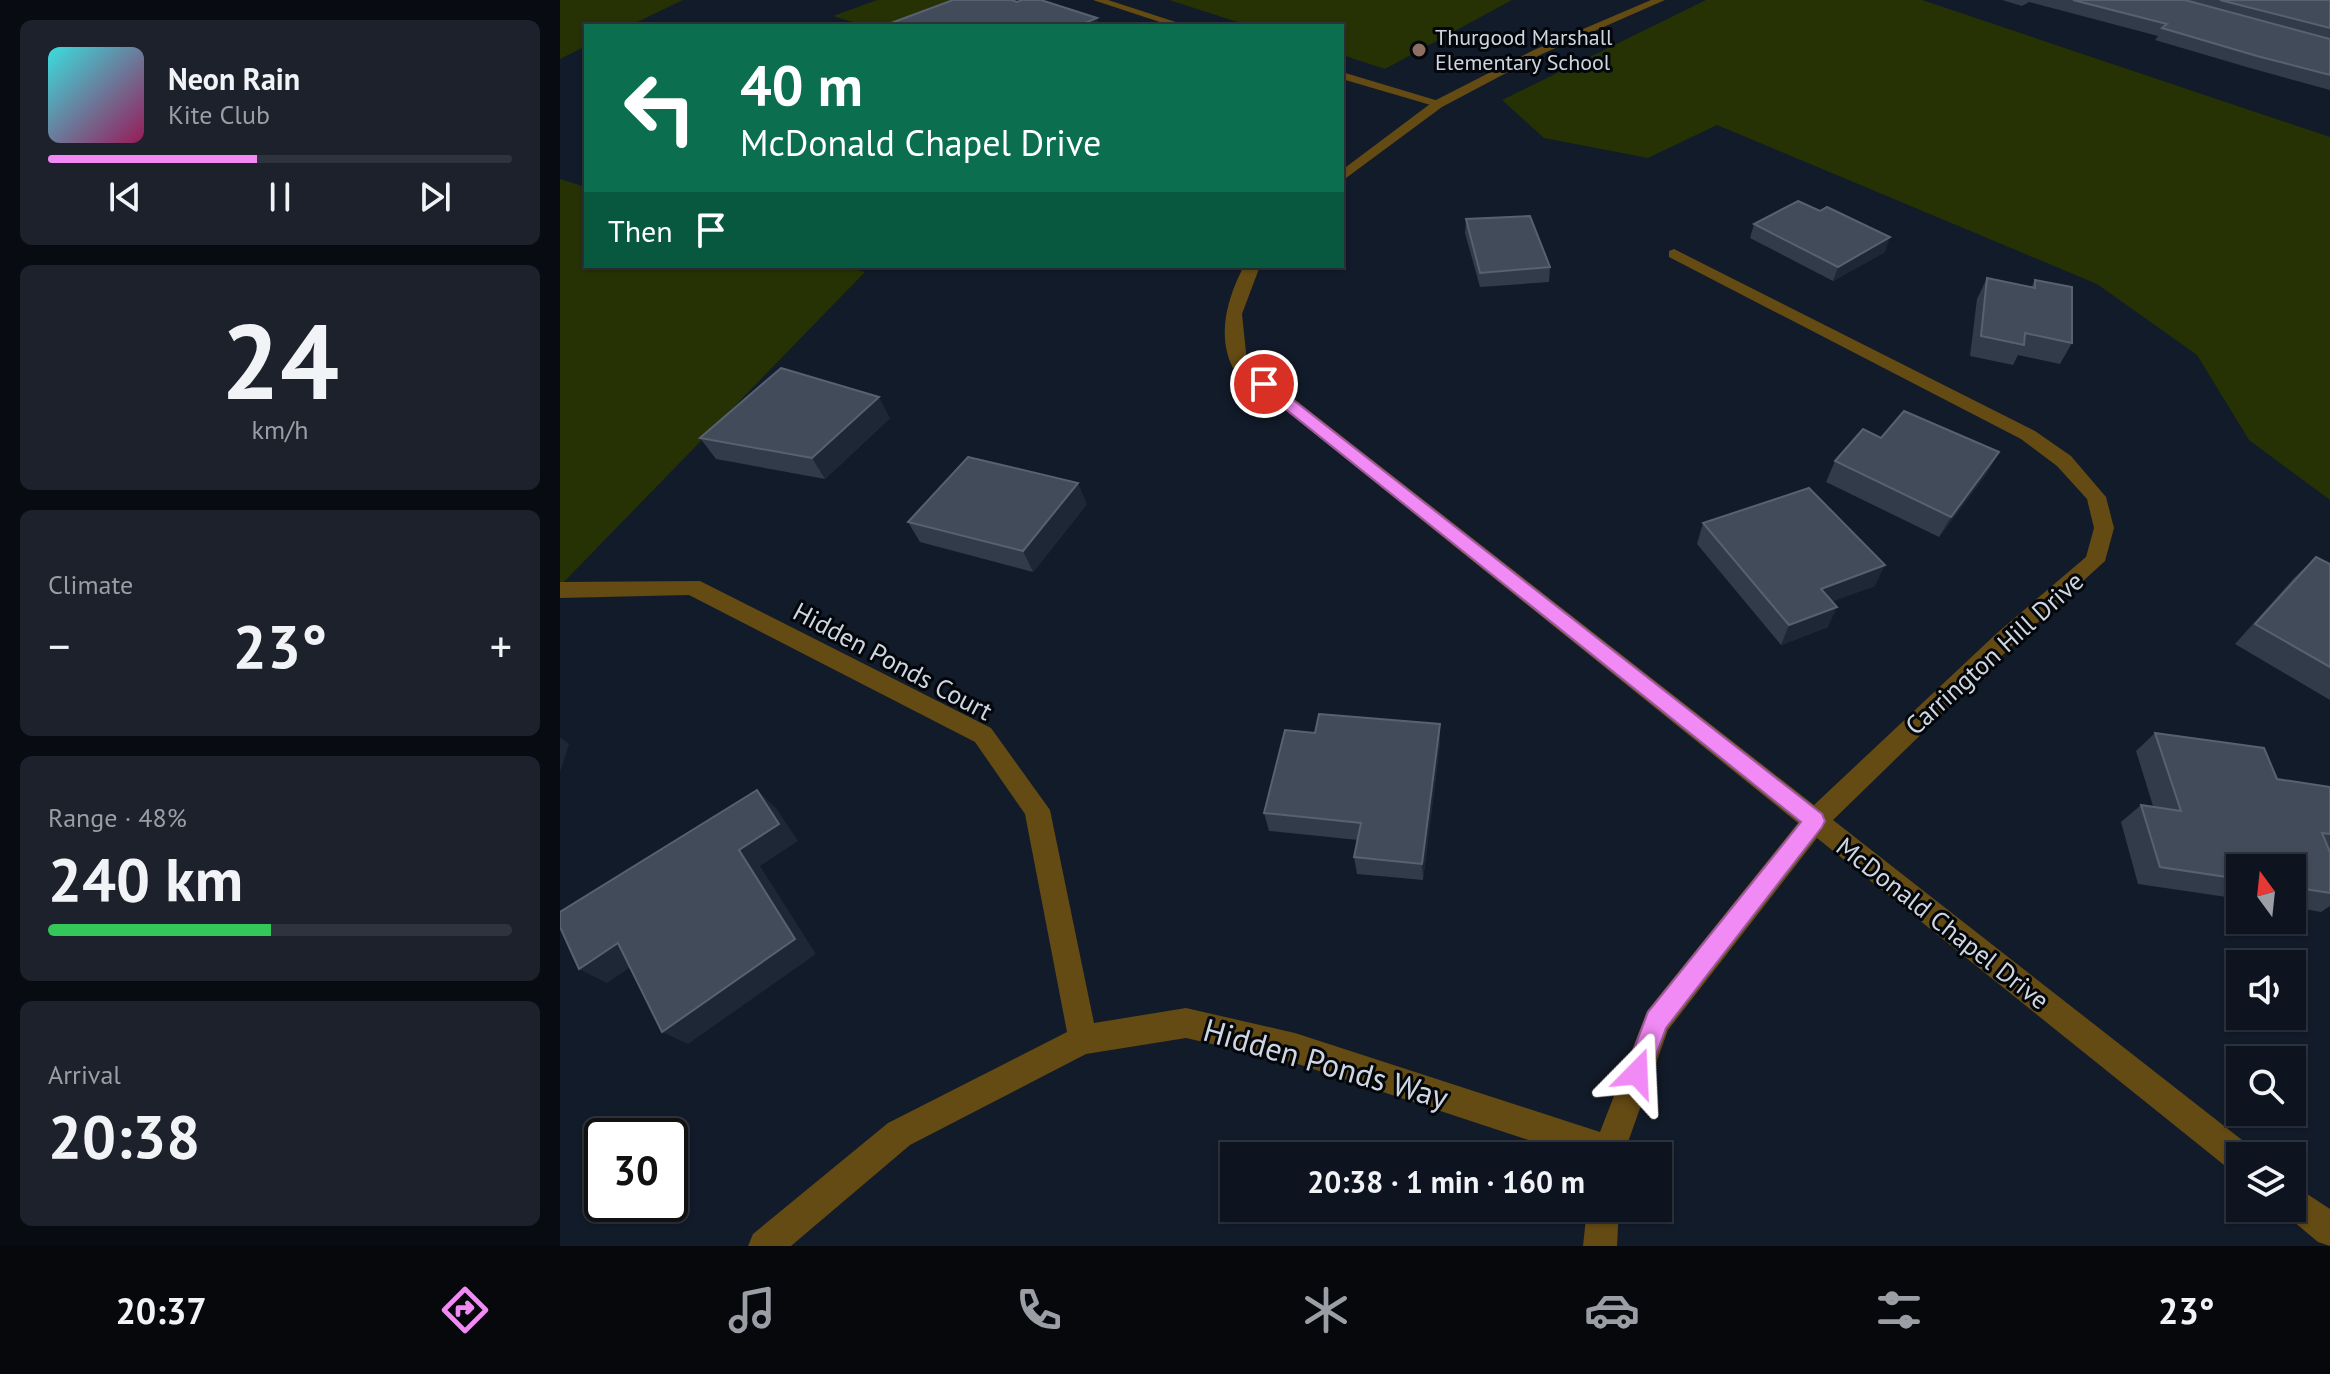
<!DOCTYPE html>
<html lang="en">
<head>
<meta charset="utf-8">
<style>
	body { margin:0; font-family:"PT Sans",sans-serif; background:#1c212c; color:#f1f3f6; height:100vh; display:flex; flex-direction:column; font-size:30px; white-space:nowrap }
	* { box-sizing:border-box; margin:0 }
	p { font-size:26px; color:#9b9ea4 }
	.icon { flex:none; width:44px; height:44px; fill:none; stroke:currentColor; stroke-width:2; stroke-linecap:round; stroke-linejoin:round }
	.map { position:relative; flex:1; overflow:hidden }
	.details { display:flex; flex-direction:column; gap:20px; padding:20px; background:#080b11; width:560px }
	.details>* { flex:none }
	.banner { position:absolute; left:24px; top:24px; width:760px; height:244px; border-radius:0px; box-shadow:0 2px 6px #0004,0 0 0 2px #2e333d; background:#0b6e4f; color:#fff; overflow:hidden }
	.needle { width:52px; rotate:345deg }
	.controls { position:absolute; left:1666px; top:854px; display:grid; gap:16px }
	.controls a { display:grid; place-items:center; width:80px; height:80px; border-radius:0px; background:#0e141f; box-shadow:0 2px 6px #0004,0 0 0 2px #2e333d; font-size:40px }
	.speed { position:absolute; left:24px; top:1118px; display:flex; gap:16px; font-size:40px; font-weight:700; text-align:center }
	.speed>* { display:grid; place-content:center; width:104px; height:104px; border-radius:50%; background:#0e141f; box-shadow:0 2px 6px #0004,0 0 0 2px #2e333d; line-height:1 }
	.speed .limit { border:4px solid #111; border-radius:12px; background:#fff; color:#111 }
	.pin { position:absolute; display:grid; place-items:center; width:68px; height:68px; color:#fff; margin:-34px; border:4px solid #fff; border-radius:50%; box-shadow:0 2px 8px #0007 }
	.me { position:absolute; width:88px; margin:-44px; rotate:21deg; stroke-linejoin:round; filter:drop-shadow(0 0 6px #0008) }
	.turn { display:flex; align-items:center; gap:28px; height:168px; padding:0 24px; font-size:36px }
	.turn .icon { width:104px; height:104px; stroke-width:2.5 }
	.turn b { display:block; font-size:56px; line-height:68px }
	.then { display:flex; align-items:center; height:76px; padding:0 24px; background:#0003; gap:16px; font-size:30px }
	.big { font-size:60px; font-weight:700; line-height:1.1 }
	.details .tile { flex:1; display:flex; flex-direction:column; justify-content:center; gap:12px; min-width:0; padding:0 28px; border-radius:12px; background:#1c212c }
	.details .dial { align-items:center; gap:0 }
	.dial b { font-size:104px; line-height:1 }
	.song { display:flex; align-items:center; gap:24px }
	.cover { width:96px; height:96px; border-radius:12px; background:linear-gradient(135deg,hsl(180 70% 55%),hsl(330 70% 35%)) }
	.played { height:8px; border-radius:4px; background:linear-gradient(90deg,#f18af4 45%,#2e333d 45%) }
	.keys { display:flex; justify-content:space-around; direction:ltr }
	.heat { display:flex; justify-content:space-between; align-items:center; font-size:44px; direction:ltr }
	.charge { height:12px; border-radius:6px; background:linear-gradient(90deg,#34c759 48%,#2e333d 0) }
	.trip { position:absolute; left:660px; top:1142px; width:452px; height:80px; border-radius:0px; background:#0e141f; box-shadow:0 2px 6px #0004,0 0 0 2px #2e333d; font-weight:700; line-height:80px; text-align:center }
	.dock { display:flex; height:128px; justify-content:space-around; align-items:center; background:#06080c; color:#9b9ea4 }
	.dock .icon { width:56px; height:56px }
	.dock .active { color:#f18af4 }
	.dock b { font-size:36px; color:#f1f3f6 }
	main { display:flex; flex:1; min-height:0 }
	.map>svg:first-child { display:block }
	.green { fill:#263104 }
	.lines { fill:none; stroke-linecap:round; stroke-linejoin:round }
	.service { fill:#644a13; fill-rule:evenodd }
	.minor { fill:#644a13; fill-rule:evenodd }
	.wall { fill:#313b4a }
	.shaded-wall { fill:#1d2736 }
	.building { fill:#424b5a; stroke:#58616f; stroke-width:2 }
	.route { fill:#f18af4; stroke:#9d5a9f; stroke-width:2 }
	.education-dot { fill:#8d6e63; stroke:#03060b; stroke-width:3 }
	.labels { text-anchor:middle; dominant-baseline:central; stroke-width:6; stroke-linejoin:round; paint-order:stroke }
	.far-poi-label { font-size:22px; fill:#cfd6e0; stroke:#03060b; text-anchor:start }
	.street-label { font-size:26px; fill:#cfd6e0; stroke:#03060b }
	.near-street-label { font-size:32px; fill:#cfd6e0; stroke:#03060b }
</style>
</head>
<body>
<main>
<section class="details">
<div class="tile">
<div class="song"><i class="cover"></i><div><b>Neon Rain</b><p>Kite Club</p></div></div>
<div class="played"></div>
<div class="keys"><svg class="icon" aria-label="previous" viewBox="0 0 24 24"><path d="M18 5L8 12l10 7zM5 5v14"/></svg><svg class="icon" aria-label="pause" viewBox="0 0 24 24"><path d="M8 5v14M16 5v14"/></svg><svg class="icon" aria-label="next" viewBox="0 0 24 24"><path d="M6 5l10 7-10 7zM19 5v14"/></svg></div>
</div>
<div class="tile dial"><b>24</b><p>km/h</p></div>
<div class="tile"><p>Climate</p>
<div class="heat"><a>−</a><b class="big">23°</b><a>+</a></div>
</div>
<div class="tile"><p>Range · 48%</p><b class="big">240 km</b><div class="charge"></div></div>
<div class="tile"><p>Arrival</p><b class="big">20:38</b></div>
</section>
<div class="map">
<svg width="1770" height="1246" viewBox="0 0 1770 1246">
	<rect width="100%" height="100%" fill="#121b29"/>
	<g class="green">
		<path d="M0,0H123L69,26H26V46L0,59Z"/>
		<path d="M317,0H429C371,22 335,38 273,16Z"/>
		<path d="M609,0H952L825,69L782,55V26H690Z"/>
		<path d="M1146,0H1362L1770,137V500L1689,440L1637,355L1537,284L1157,125L1088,158L984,138L942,100Z"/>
		<path d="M0,179L26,187V266H285L305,272L0,586Z"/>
	</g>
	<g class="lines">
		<g class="service">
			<path d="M533,0H548L628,26H612Z"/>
			<path d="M782,72L882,102L884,104L874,106L782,79Z"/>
		</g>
		<g class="minor">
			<path d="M1091,0H1105L982,54L882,107L782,181V170L874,101L974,50Z"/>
			<path d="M1114,249L1475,431L1511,456L1546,497L1554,528L1545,561L1453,645L1273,820L1691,1147L1695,1156H1680V1174L1669,1169L1257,838L1108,1030L1063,1156H1017L735,1063L626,1038L526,1054L350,1145L231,1246H188L193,1234L328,1123L507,1032L465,814L415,742L129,595L0,598V582L140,581L431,728L490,810L534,1023L626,1008L735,1033L1040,1132L1087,1011L1238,823L673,368C656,335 668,296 684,266H700L682,314L687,362L1254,805L1437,633L1526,557L1534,528L1527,499L1497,466L1461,439L1109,257V251Z"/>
			<path d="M1732,1184L1770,1209V1246L1758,1242L1721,1211L1719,1208H1732Z"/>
			<path d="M1027,1208H1059L1057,1246H1023Z"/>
		</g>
	</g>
	<g class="wall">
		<path d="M1442,0H1770V90L1690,68L1595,40L1598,36L1469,2L1462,6Z"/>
		<path d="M906,219L990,267L989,282L920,287L905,233Z"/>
		<path d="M1194,224L1325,252L1273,281L1190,238Z"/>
		<path d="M1427,278L1471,287L1475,280L1512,343L1500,364L1458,355L1453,365L1410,356L1417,299Z"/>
		<path d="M330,418L265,479L156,459L140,438Z"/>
		<path d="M1321,438L1439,452L1427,473L1379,537L1266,482L1275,461Z"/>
		<path d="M527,504L473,572L360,542L348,522Z"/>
		<path d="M1143,523L1315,586L1272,601L1268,627L1221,645L1137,544Z"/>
		<path d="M1756,557L1770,564V700L1675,644L1735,577Z"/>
		<path d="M880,724V743L863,880L797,874L794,857L798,840L709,831L704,813L755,733Z"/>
		<path d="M1595,733L1717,779L1770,787V906L1761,912L1732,907V868H1680V899L1578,884L1561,822L1581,805L1593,806L1576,751Z"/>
	</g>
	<g class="shaded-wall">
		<path d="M537,18L539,26H518Z"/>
		<path d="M1330,237L1325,252L1273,281L1278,267Z"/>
		<path d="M319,397L330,418L265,479L252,458Z"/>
		<path d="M1439,452L1427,473L1379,537L1391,517Z"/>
		<path d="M518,483L527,504L473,572L463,551Z"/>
		<path d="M1325,565L1315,586L1252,609L1261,589Z"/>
		<path d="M1277,607L1268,627L1221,645L1229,625Z"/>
		<path d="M880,724V743L863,880L862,864Z"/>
		<path d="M0,737L9,744L0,772Z"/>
		<path d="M197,790L216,808L238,841L200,866L256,954L128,1044L102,1032L179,850Z"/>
		<path d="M58,943L84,958L47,983L19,969Z"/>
	</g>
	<g class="building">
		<path d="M393,0H452L457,2L462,0H481L537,18L518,26H323Z"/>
		<path d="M1513,0H1625L1770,39V75L1697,56L1602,28L1607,24Z"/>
		<path d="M1660,0H1770V28Z"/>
		<path d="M1238,201L1260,211L1267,207L1330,237L1278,267L1194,224Z"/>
		<path d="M970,216L990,267L920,273L906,219Z"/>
		<path d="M1427,278L1475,288V280L1512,287V343L1465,333L1464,345L1421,336Z"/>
		<path d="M221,368L319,397L252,458L140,438Z"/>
		<path d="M1344,411L1439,452L1391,517L1275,461L1303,429L1321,438Z"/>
		<path d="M408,457L518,483L463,551L348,522Z"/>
		<path d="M1249,488L1325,565L1261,589L1277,607L1229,625L1143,523Z"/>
		<path d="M1756,557L1770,564V667L1695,624Z"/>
		<path d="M759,714L880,724L862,864L794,857L801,823L704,813L725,730L755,733Z"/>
		<path d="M1595,733L1704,748L1717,779L1770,787V834L1762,833L1770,852V893L1732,887V868H1680V879L1600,867L1581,805L1621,811Z"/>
		<path d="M197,790L219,824L179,850L235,939L102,1032L58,943L19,969L0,927V912Z"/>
	</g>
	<path class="route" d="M698,381H709L1262,814L1265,821L1262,827L1106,1028L1086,1081L1077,1085L1068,1081L1065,1073L1088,1012L1241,822L698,387Z"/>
	<circle class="education-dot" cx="859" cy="50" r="8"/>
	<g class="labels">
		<g class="far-poi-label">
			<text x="875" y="37">Thurgood Marshall<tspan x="875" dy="25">Elementary School</tspan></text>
		</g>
		<g class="street-label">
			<text transform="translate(1434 653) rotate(-42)">Carrington Hill Drive</text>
			<text transform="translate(333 661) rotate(28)">Hidden Ponds Court</text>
			<text transform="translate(1383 923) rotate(38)">McDonald Chapel Drive</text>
		</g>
		<g class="near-street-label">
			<text transform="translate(766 1063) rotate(16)">Hidden Ponds Way</text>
		</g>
	</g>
</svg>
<div class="controls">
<a><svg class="needle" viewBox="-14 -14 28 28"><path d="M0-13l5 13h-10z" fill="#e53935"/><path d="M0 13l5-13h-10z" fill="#9b9ea4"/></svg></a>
<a><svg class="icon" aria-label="sound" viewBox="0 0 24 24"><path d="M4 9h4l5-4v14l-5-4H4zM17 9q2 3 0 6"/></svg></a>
<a><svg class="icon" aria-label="search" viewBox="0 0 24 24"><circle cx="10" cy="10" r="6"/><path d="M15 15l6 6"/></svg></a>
<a><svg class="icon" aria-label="layers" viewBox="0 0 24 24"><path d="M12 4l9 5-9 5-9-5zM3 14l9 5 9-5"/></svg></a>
</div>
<div class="speed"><div class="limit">30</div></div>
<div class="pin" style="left:704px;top:384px;background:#d93025"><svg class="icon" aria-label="arrive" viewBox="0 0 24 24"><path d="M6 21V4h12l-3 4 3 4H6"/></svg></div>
<svg class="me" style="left:1077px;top:1073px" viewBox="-20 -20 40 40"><path d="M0-17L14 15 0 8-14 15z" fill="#f18af4" stroke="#fff" stroke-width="4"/></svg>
<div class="trip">20:38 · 1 min · 160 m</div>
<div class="banner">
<div class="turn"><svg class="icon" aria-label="left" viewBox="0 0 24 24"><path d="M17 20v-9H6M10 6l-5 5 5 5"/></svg><div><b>40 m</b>McDonald Chapel Drive</div></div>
<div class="then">Then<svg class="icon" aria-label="arrive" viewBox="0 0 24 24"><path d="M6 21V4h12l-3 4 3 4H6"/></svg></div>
</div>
</div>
</main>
<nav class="dock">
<b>20:37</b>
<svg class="icon active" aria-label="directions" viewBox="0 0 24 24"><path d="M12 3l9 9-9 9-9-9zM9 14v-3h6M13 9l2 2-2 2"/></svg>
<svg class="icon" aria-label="music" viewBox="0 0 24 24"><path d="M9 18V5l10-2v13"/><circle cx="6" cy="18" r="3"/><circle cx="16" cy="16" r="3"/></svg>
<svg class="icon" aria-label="phone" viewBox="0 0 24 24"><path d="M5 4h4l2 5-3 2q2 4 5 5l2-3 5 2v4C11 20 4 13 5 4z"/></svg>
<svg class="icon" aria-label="climate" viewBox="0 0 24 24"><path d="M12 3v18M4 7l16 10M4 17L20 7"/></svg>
<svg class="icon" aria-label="car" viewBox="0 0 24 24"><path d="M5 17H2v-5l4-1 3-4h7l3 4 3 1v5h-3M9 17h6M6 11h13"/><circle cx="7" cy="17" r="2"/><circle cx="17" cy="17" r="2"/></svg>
<svg class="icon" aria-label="filters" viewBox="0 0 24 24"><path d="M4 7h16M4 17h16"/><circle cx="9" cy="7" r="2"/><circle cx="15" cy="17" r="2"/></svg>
<b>23°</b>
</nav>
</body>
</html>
